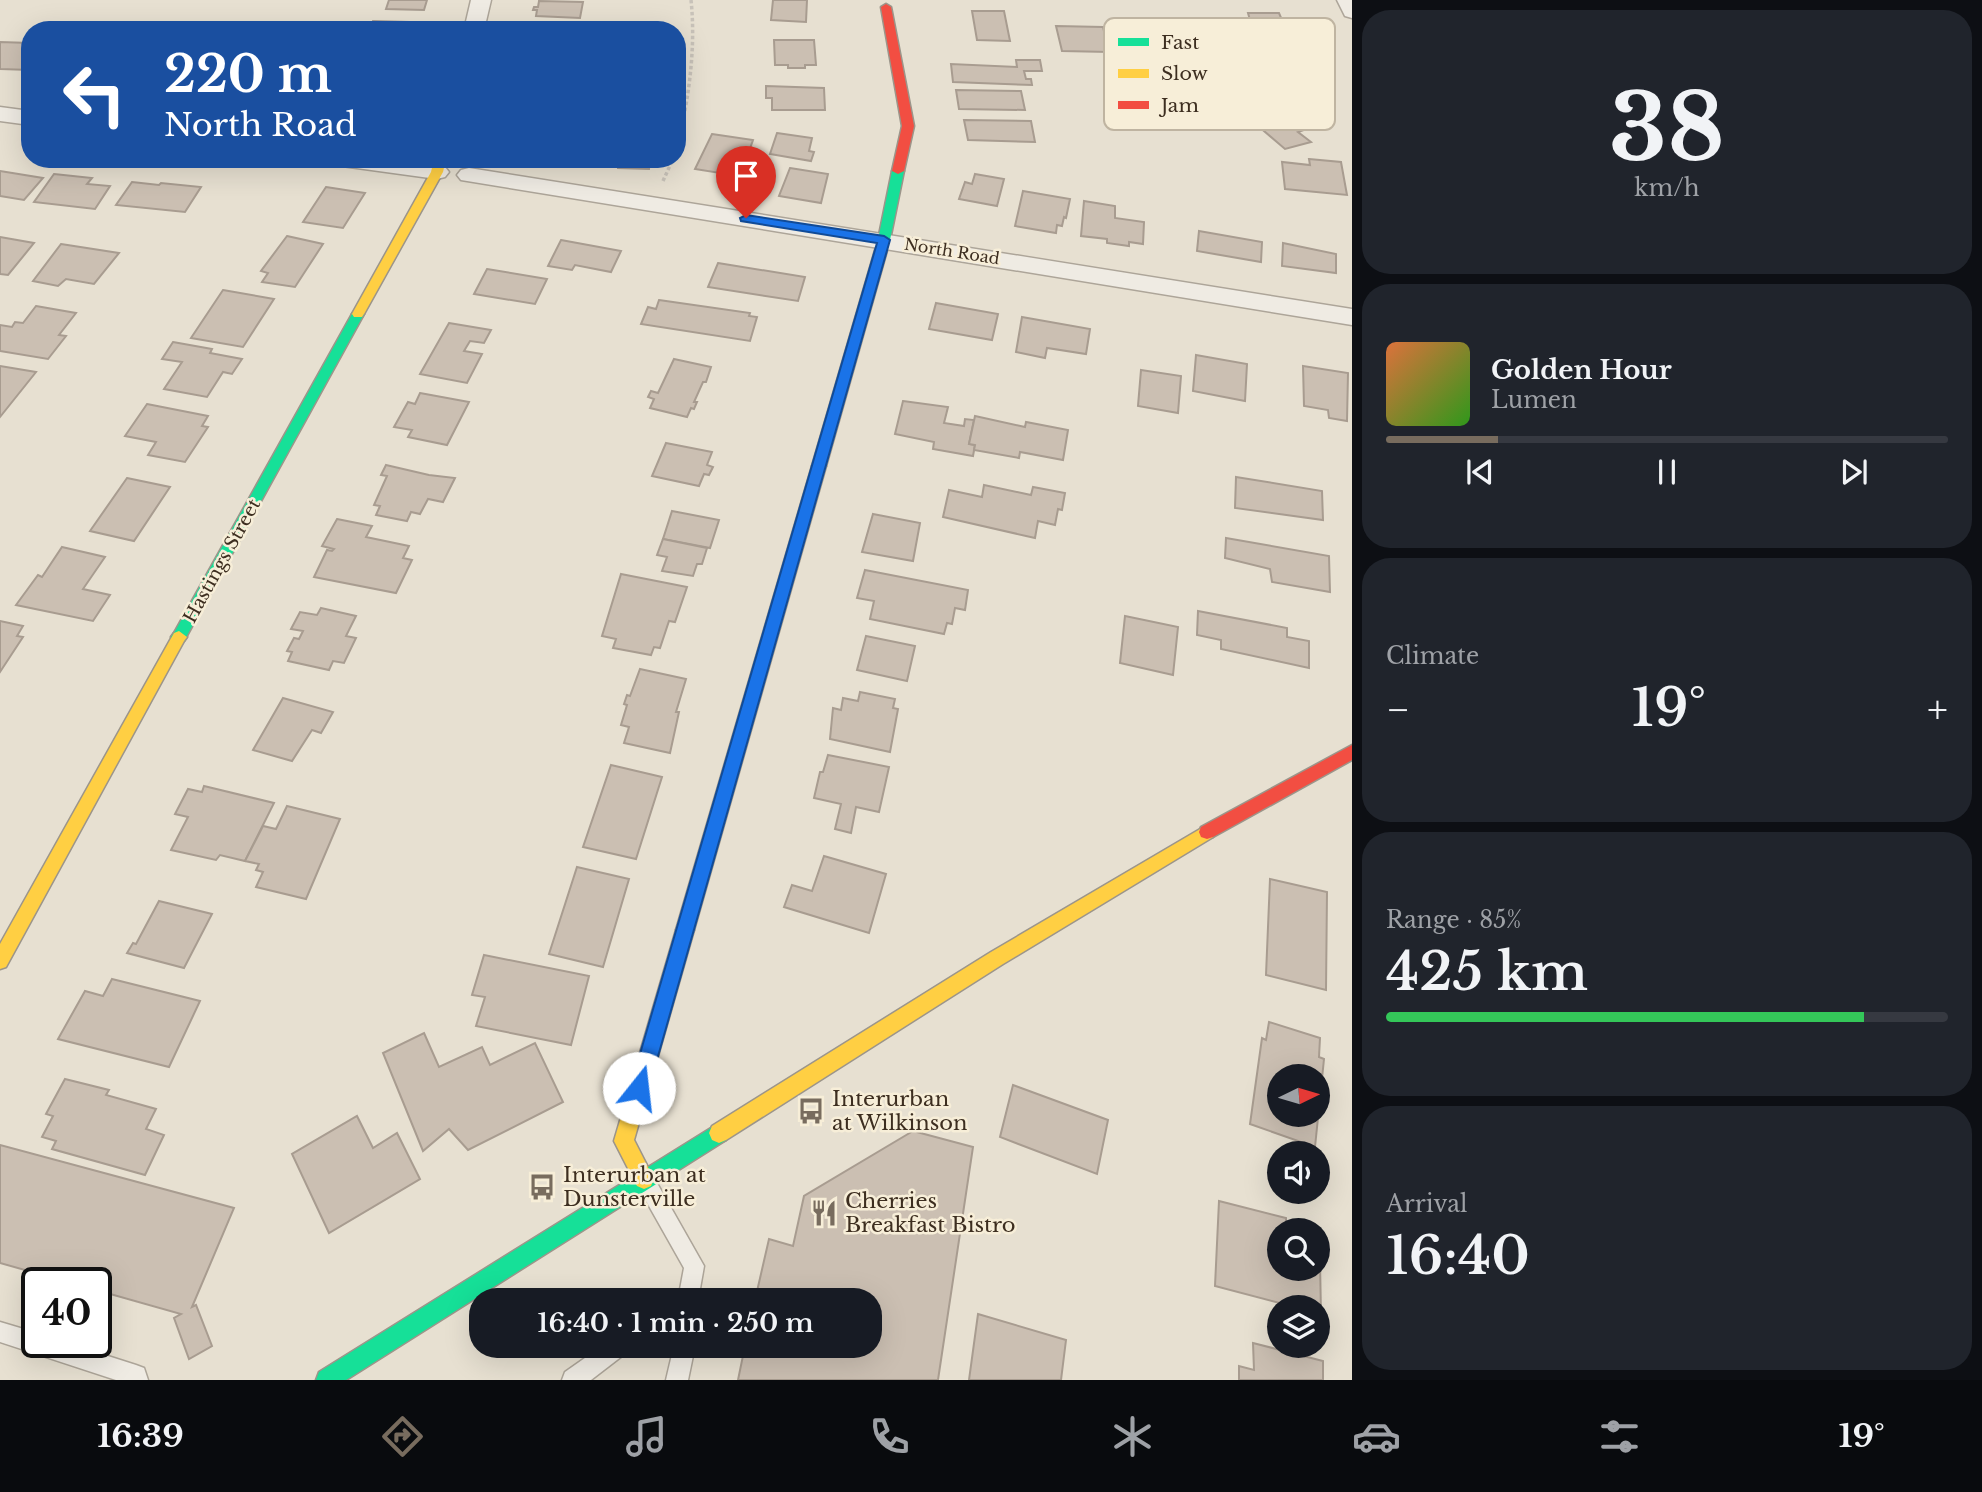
<!DOCTYPE html>
<html lang="en">
<head>
<meta charset="utf-8">
<style>
	body { margin:0; font-family:"Libre Baskerville",serif; background:#20242c; color:#f1f3f6; height:100vh; display:flex; flex-direction:column; font-size:26px; white-space:nowrap }
	* { box-sizing:border-box; margin:0 }
	p { font-size:23px; color:#9ea1a6 }
	.icon { flex:none; width:38px; height:38px; fill:none; stroke:currentColor; stroke-width:2; stroke-linecap:round; stroke-linejoin:round }
	.map { position:relative; flex:1; overflow:hidden }
	.sheet { display:flex; flex-direction:column; gap:10px; padding:10px; background:#0d0f14; width:630px }
	.sheet>* { flex:none }
	.hud { position:absolute; left:21px; top:21px; width:665px; height:147px; border-radius:28px; box-shadow:0 7px 28px #0002; background:#1a4fa0; color:#fff; overflow:hidden }
	.needle { width:46px; rotate:85deg }
	.controls { position:absolute; left:1267px; top:1064px; display:grid; gap:14px }
	.controls a { display:grid; place-items:center; width:63px; height:63px; border-radius:50%; background:#171b24; box-shadow:0 7px 28px #0002; font-size:35px }
	.speed { position:absolute; left:21px; top:1267px; display:flex; gap:14px; font-size:35px; font-weight:700; text-align:center }
	.speed>* { display:grid; place-content:center; width:91px; height:91px; border-radius:50%; background:#171b24; box-shadow:0 7px 28px #0002; line-height:1 }
	.speed .limit { border:4px solid #111; border-radius:10px; background:#fff; color:#111 }
	.pin { position:absolute; display:grid; place-items:center; width:60px; height:60px; color:#fff; margin:-72px -30px; border-radius:50% 50% 50% 0; rotate:-45deg; box-shadow:0 0 7px #0007 }
	.pin .icon { rotate:45deg }
	.me { position:absolute; width:77px; margin:-38px; rotate:16deg; stroke-linejoin:round; filter:drop-shadow(0 0 5px #0008) }
	.turn { display:flex; align-items:center; gap:24px; height:147px; padding:0 28px; font-size:32px }
	.turn .icon { width:91px; height:91px; stroke-width:2.5 }
	.turn b { display:block; font-size:49px; line-height:60px }
	.big { font-size:52px; font-weight:600; line-height:1.1 }
	.sheet .tile { flex:1; display:flex; flex-direction:column; justify-content:center; gap:10px; min-width:0; padding:0 24px; border-radius:28px; background:#20242c }
	.sheet .dial { align-items:center; gap:0 }
	.dial b { font-size:91px; line-height:1 }
	.song { display:flex; align-items:center; gap:21px }
	.cover { width:84px; height:84px; border-radius:10px; background:linear-gradient(135deg,hsl(20 70% 55%),hsl(110 70% 35%)) }
	.played { height:7px; border-radius:4px; background:linear-gradient(90deg,#786c5e 20%,#363941 20%) }
	.keys { display:flex; justify-content:space-around; direction:ltr }
	.heat { display:flex; justify-content:space-between; align-items:center; font-size:38px; direction:ltr }
	.charge { height:10px; border-radius:5px; background:linear-gradient(90deg,#34c759 85%,#363941 0) }
	.trip { position:absolute; left:469px; top:1288px; width:413px; height:70px; border-radius:28px; background:#171b24; box-shadow:0 7px 28px #0002; font-weight:600; line-height:70px; text-align:center }
	.dock { display:flex; height:112px; justify-content:space-around; align-items:center; background:#090b0e; color:#9ea1a6 }
	.dock .icon { width:49px; height:49px }
	.dock .selected { color:#786c5e }
	.dock b { font-size:32px; color:#f1f3f6 }
	main { display:flex; flex:1; min-height:0 }
	.map>svg:first-child { display:block }
	.building { fill:#cbbfb2; stroke:#a89c90; stroke-width:2; fill-rule:evenodd }
	.lines { fill:none; stroke-linecap:round; stroke-linejoin:round }
	.lane-casing { stroke:#ada599; stroke-width:3 }
	.street-casing { stroke:#ada599; stroke-width:3 }
	.fast-casing { stroke:#9c958a; stroke-width:3 }
	.slow-casing { stroke:#9c958a; stroke-width:3 }
	.jam-casing { stroke:#9c958a; stroke-width:3 }
	.path { stroke:#c8c2b9; stroke-width:3.5; stroke-dasharray:3.5 2.5; stroke-linecap:butt }
	.lane { fill:#efebe3; fill-rule:evenodd }
	.street { fill:#efebe3; fill-rule:evenodd }
	.fast { fill:#16e098; fill-rule:evenodd }
	.slow { fill:#ffcf43; fill-rule:evenodd }
	.jam { fill:#f24e42; fill-rule:evenodd }
	.route { fill:#1a73e8; stroke:#114b97; stroke-width:2 }
	.labels { text-anchor:middle; dominant-baseline:central; stroke-width:5; stroke-linejoin:round; paint-order:stroke }
	.far-street-label { font-size:16px; fill:#3d2e20; stroke:#f7eed8 }
	.street-label { font-size:18px; fill:#3d2e20; stroke:#f7eed8 }
	.near-poi-label { font-size:21px; fill:#3d2e20; stroke:#f7eed8; text-anchor:start }
	.key { fill:#f7eed8; stroke:#bfb4a1; stroke-width:2 }
	.key-label { font-size:19px; fill:#3d2e20 }
</style>
</head>
<body>
<main>
<div class="map">
<svg width="1352" height="1380" viewBox="0 0 1352 1380">
	<rect width="100%" height="100%" fill="#e7e0d1"/>
	<g class="building">
		<path d="M389,0H427L424,10L386,9Z"/>
		<path d="M773,0H807L806,22L771,20Z"/>
		<path d="M539,1L583,2L580,18L536,16L537,10H533L534,7H538Z"/>
		<path d="M972,11H1004L1010,41L977,40Z"/>
		<path d="M1248,13H1279L1282,20L1290,21L1294,32H1248L1244,19L1250,20Z"/>
		<path d="M373,21L409,22L406,30H370Z"/>
		<path d="M533,24L577,25L576,30H532Z"/>
		<path d="M1056,26L1103,27L1109,52L1062,51Z"/>
		<path d="M774,40H814L816,65H805V68H788V65H775Z"/>
		<path d="M0,42L30,43V70L0,69Z"/>
		<path d="M1016,60H1040L1042,71H1024L1026,79H1031L1032,85L953,82L951,64L1017,67Z"/>
		<path d="M766,86L824,88L825,110H772V98H766Z"/>
		<path d="M956,90L1021,91L1025,110L959,109Z"/>
		<path d="M1280,112L1304,130L1298,132L1311,142L1285,149L1250,119Z"/>
		<path d="M964,120L1031,121L1035,142L968,140Z"/>
		<path d="M777,133L812,138L809,151L814,152L811,161L770,154Z"/>
		<path d="M712,134L753,140L742,171L728,169L726,174L695,169Z"/>
		<path d="M618,159H650L649,169L618,168Z"/>
		<path d="M1309,159L1341,162L1347,195L1285,189L1282,162L1310,165Z"/>
		<path d="M790,168L828,174L821,203L779,196Z"/>
		<path d="M0,171L43,178L24,200L0,196Z"/>
		<path d="M54,174L92,178L87,184L110,186L95,209L34,202Z"/>
		<path d="M975,174L1004,179L997,206L959,199L965,182L972,184Z"/>
		<path d="M132,182L159,185L161,183L201,187L185,212L116,205Z"/>
		<path d="M326,187L365,193L343,228L303,222Z"/>
		<path d="M1023,191L1070,199L1066,218L1064,217L1062,226L1057,225L1056,233L1015,226Z"/>
		<path d="M1084,201L1115,206V218L1144,222L1143,244L1129,242V246L1107,243V239L1081,236Z"/>
		<path d="M1199,231L1262,242L1261,262L1197,251Z"/>
		<path d="M287,236L323,244L295,287L262,282L268,273L261,271Z"/>
		<path d="M0,237L34,243L8,275L0,274Z"/>
		<path d="M561,240L621,251L611,272L575,265L572,270L548,266Z"/>
		<path d="M1283,243L1336,254V273L1282,266Z"/>
		<path d="M61,244L119,253L94,284L66,279L58,286L33,281Z"/>
		<path d="M718,263L805,277L798,301L708,287Z"/>
		<path d="M487,269L547,279L535,304L474,294Z"/>
		<path d="M223,290L274,299L243,347L191,338Z"/>
		<path d="M659,300L750,313L749,316L757,317L750,341L641,324L648,307L656,309Z"/>
		<path d="M936,303L998,314L992,340L929,329Z"/>
		<path d="M36,306L76,313L59,335L66,336L48,359L0,351V325L12,327L15,322L23,323Z"/>
		<path d="M1022,317L1090,329L1086,354L1047,348L1045,358L1016,352Z"/>
		<path d="M449,323L491,330L484,343L470,341L464,351L482,354L467,383L420,374Z"/>
		<path d="M173,342L212,349L210,353L242,359L232,374L223,372L207,397L164,389L182,362L162,359Z"/>
		<path d="M1196,355L1247,364L1245,401L1193,391Z"/>
		<path d="M674,359L711,367L706,382H703L694,402H697L694,409L691,408L687,417L650,408L654,399L648,397L651,391L658,393Z"/>
		<path d="M0,366L36,372L0,417Z"/>
		<path d="M1303,366L1348,373L1347,421L1329,418L1328,410L1304,406Z"/>
		<path d="M1141,370L1181,376L1178,413L1138,406Z"/>
		<path d="M420,393L469,402L447,445L408,437L412,430L394,427L408,402L415,404Z"/>
		<path d="M903,401L948,407L944,423L964,426L965,419L974,420L969,444L975,445L973,456L933,449L934,442L895,434Z"/>
		<path d="M147,404L208,416L202,426L208,427L185,462L148,455L156,442L125,436Z"/>
		<path d="M975,416L1025,427L1026,422L1068,430L1063,460L1020,452L1019,458L974,450L975,445L969,444Z"/>
		<path d="M666,443L712,452L707,465L713,467L709,475L704,474L699,486L652,476Z"/>
		<path d="M386,465L429,475L455,478L443,502L428,499L420,514L411,512L407,521L376,515L380,506L374,505L387,476L381,475Z"/>
		<path d="M1236,477L1322,491L1323,520L1235,508Z"/>
		<path d="M127,478L170,487L134,541L90,531Z"/>
		<path d="M984,485L1031,495L1033,487L1065,493L1062,510L1058,509L1055,525L1038,521L1035,538L943,517L949,490L982,497Z"/>
		<path d="M672,511L719,520L710,548L663,539Z"/>
		<path d="M873,514L920,523L913,561L862,552Z"/>
		<path d="M337,519L372,526L366,537L409,546L403,558L412,560L396,593L314,577L327,550L332,551L334,549L322,546Z"/>
		<path d="M1226,538L1329,556L1330,592L1272,582L1270,569L1225,558Z"/>
		<path d="M663,539L707,548L702,564H697L693,576L662,571L667,557L657,555Z"/>
		<path d="M62,547L105,557L83,589L110,595L93,621L16,605L38,575L42,577Z"/>
		<path d="M865,570L968,590L965,610L955,608L952,624L947,623L944,634L870,619L874,601L857,598Z"/>
		<path d="M621,574L687,587L675,622L669,621L660,648L654,647L651,655L613,648L616,639L602,636Z"/>
		<path d="M321,608L356,616L346,636L356,638L344,663L333,661L329,670L288,661L292,652L287,651L294,638L299,639L303,631L291,629L300,612L317,615Z"/>
		<path d="M1198,611L1287,628V637L1309,641V668L1221,649V640L1197,635Z"/>
		<path d="M1125,616L1178,627L1173,675L1120,663Z"/>
		<path d="M0,621L23,626L17,636L23,637L0,672Z"/>
		<path d="M866,636L915,646L907,681L857,670Z"/>
		<path d="M640,669L686,679L676,712H679L670,753L624,743L629,727L621,725L627,705L624,704L627,695L630,696Z"/>
		<path d="M860,692L895,699L893,708L898,709L890,752L830,739L833,708L841,710L843,698L858,701Z"/>
		<path d="M283,698L333,712L321,733L312,730L292,761L253,750Z"/>
		<path d="M828,755L889,767L879,812L856,807L851,833L835,829L841,804L814,798L820,772H823Z"/>
		<path d="M611,765L662,777L636,859L583,847Z"/>
		<path d="M204,786L274,803L245,861L220,855L216,860L171,850L188,817L175,814L188,789L202,792Z"/>
		<path d="M287,806L340,819L306,899L256,887L263,872L256,870L259,864L245,861L263,826L276,829Z"/>
		<path d="M824,856L886,874L869,933L784,907L792,885L812,891Z"/>
		<path d="M577,867L629,879L603,967L549,954Z"/>
		<path d="M1270,879L1327,892L1326,990L1266,975Z"/>
		<path d="M159,901L212,914L184,968L127,953L133,943L136,944Z"/>
		<path d="M484,955L589,976L571,1045L476,1026L485,997L472,995Z"/>
		<path d="M112,979L200,1001L169,1067L58,1039L85,991L103,996Z"/>
		<path d="M1269,1022L1320,1038L1319,1057L1324,1059L1315,1147L1250,1124L1262,1038L1266,1040ZM1279,1076H1318V1115H1279Z"/>
		<path d="M424,1033L439,1067L482,1047L490,1065L535,1043L563,1102L468,1150L449,1129L423,1151L383,1053Z"/>
		<path d="M65,1079L109,1090L106,1095L156,1109L146,1129L164,1135L145,1175L52,1149L56,1141L42,1137L53,1116L46,1114Z"/>
		<path d="M1013,1085L1108,1120L1097,1174L1000,1137Z"/>
		<path d="M357,1116L373,1148L397,1133L420,1179L329,1233L292,1154Z"/>
		<path d="M913,1131L973,1147L938,1380H738L745,1346H870V1300H755L769,1239L793,1246L804,1196Z"/>
		<path d="M0,1145L234,1208L192,1307L196,1305L212,1346L189,1359L174,1318L181,1314L96,1290V1283H71L0,1263Z"/>
		<path d="M1219,1201L1286,1218V1230H1279V1269H1318V1262H1320L1321,1314L1318,1313V1307H1295L1215,1286Z"/>
		<path d="M978,1314L1066,1340L1061,1380H969Z"/>
		<path d="M1253,1343L1323,1361V1380H1239V1366L1254,1370Z"/>
	</g>
	<g class="lines">
		<g class="lane-casing">
			<g id="lane">
				<path d="M646,1173L653,1176L704,1266L698,1300H678L684,1268L636,1183L639,1176Z"/>
				<path d="M0,1322L37,1333V1342H64L136,1365L144,1368L148,1380H116L0,1342Z"/>
				<path d="M602,1346H630L626,1353L591,1380H562L565,1372Z"/>
				<path d="M674,1346H695L688,1380H666Z"/>
			</g>
		</g>
		<g class="street-casing">
			<g id="street">
				<path d="M471,0H491L484,30H464Z"/>
				<path d="M1337,0H1352V18L1345,16Z"/>
				<path d="M0,107L30,111V125L0,121Z"/>
				<path d="M331,159C369,159 408,158 445,167L449,172L445,177L437,179L342,166L334,164Z"/>
				<path d="M469,168L1352,309V325L461,180L457,175L461,170Z"/>
			</g>
		</g>
		<g class="fast-casing">
			<g id="fast">
				<path d="M898,168L904,171L890,240L826,466L819,471L812,466L878,240L892,171Z"/>
				<path d="M358,310L364,314L184,641H174L171,637L174,633L352,314Z"/>
				<path d="M719,1123L726,1126L729,1133L726,1140L346,1380H316L319,1372Z"/>
			</g>
		</g>
		<g class="slow-casing">
			<g id="slow">
				<path d="M434,159H446L443,172L364,314L362,317H354L352,314L431,172Z"/>
				<path d="M179,631L187,637L184,641L6,967L0,969V944L174,633Z"/>
				<path d="M1207,825L1213,827L1215,832L1213,837L1003,964L726,1140L719,1143L712,1140L709,1133L712,1126L991,952Z"/>
				<path d="M685,922L691,924L694,930L634,1140L654,1179L651,1186L644,1189L637,1186L614,1141L676,930L679,924Z"/>
			</g>
		</g>
		<g class="jam-casing">
			<g id="jam">
				<path d="M886,4L891,7L914,126L904,171L898,174L892,171L902,126L881,7Z"/>
				<path d="M819,461L826,466L694,930L691,936L685,938L679,936L676,930L812,466Z"/>
				<path d="M1352,745V760L1213,837L1207,839L1201,837L1199,832L1201,827Z"/>
			</g>
		</g>
		<g class="path">
			<path d="M677,146C689,100 696,47 691,0"/>
			<path d="M663,181L673,159"/>
		</g>
		<use href="#lane" class="lane"/>
		<use href="#street" class="street"/>
		<use href="#fast" class="fast"/>
		<use href="#slow" class="slow"/>
		<use href="#jam" class="jam"/>
	</g>
	<path class="route" d="M746,215L884,236L890,240L649,1088L646,1095L639,1098L633,1095L630,1088L877,243L741,221L740,218Z"/>
	<defs>
		<g id="bus-bare" transform="scale(2.1)"><path d="M-5-6H5V4H4V6H2V4H-2V6H-4V4H-5ZM-3.5-4V0h7V-4ZM-3.5 1.2v1.5H-2V1.2ZM2 1.2v1.5H3.5V1.2Z" fill="#786c5e" stroke="#f7eed8" stroke-width="2.5" paint-order="stroke"/></g>
		<g id="restaurant-bare" transform="scale(2.1)"><path d="M-5-6h1v4h1v-4h1v4h1v-4h1v5L-1.5 .5V6h-2V.5L-5-1ZM5-6V6H3V1.5H1.5Q1.5-4 5-6Z" fill="#786c5e" stroke="#f7eed8" stroke-width="2.5" paint-order="stroke"/></g>
	</defs>
	<g fill-rule="evenodd">
		<use href="#bus-bare" x="811" y="1111"/>
		<use href="#bus-bare" x="542" y="1187"/>
		<use href="#restaurant-bare" x="824" y="1213"/>
	</g>
	<g class="labels">
		<g class="far-street-label">
			<text transform="translate(952 251) rotate(9)">North Road</text>
		</g>
		<g class="street-label">
			<text transform="translate(222 561) rotate(-61)">Hastings Street</text>
		</g>
		<g class="near-poi-label">
			<text x="832" y="1099">Interurban<tspan x="832" dy="24">at Wilkinson</tspan></text>
			<text x="563" y="1175">Interurban at<tspan x="563" dy="24">Dunsterville</tspan></text>
			<text x="845" y="1201">Cherries<tspan x="845" dy="24">Breakfast Bistro</tspan></text>
		</g>
	</g>
	<rect x="1104" y="18" width="231" height="112" rx="10" class="key"/>
	<rect x="1118" y="38" width="31" height="8" fill="#16e098"/>
	<rect x="1118" y="69" width="31" height="9" fill="#ffcf43"/>
	<rect x="1118" y="101" width="31" height="8" fill="#f24e42"/>
	<g class="key-label">
		<text x="1161" y="49">Fast</text>
		<text x="1161" y="80">Slow</text>
		<text x="1161" y="112">Jam</text>
	</g>
</svg>
<div class="controls">
<a><svg class="needle" viewBox="-14 -14 28 28"><path d="M0-13l5 13h-10z" fill="#e53935"/><path d="M0 13l5-13h-10z" fill="#9ea1a6"/></svg></a>
<a><svg class="icon" aria-label="sound" viewBox="0 0 24 24"><path d="M4 9h4l5-4v14l-5-4H4zM17 9q2 3 0 6"/></svg></a>
<a><svg class="icon" aria-label="search" viewBox="0 0 24 24"><circle cx="10" cy="10" r="6"/><path d="M15 15l6 6"/></svg></a>
<a><svg class="icon" aria-label="layers" viewBox="0 0 24 24"><path d="M12 4l9 5-9 5-9-5zM3 14l9 5 9-5"/></svg></a>
</div>
<div class="speed"><div class="limit">40</div></div>
<div class="pin" style="left:746px;top:218px;background:#d93025"><svg class="icon" aria-label="arrive" viewBox="0 0 24 24"><path d="M6 21V4h12l-3 4 3 4H6"/></svg></div>
<svg class="me" style="left:639px;top:1088px" viewBox="-20 -20 40 40"><circle r="19" fill="#fff"/><path d="M0-13L10 11 0 6-10 11z" fill="#1a73e8"/></svg>
<div class="trip">16:40 · 1 min · 250 m</div>
<div class="hud">
<div class="turn"><svg class="icon" aria-label="left" viewBox="0 0 24 24"><path d="M17 20v-9H6M10 6l-5 5 5 5"/></svg><div><b>220 m</b>North Road</div></div>
</div>
</div>
<section class="sheet">
<div class="tile dial"><b>38</b><p>km/h</p></div>
<div class="tile">
<div class="song"><i class="cover"></i><div><b>Golden Hour</b><p>Lumen</p></div></div>
<div class="played"></div>
<div class="keys"><svg class="icon" aria-label="previous" viewBox="0 0 24 24"><path d="M18 5L8 12l10 7zM5 5v14"/></svg><svg class="icon" aria-label="pause" viewBox="0 0 24 24"><path d="M8 5v14M16 5v14"/></svg><svg class="icon" aria-label="next" viewBox="0 0 24 24"><path d="M6 5l10 7-10 7zM19 5v14"/></svg></div>
</div>
<div class="tile"><p>Climate</p>
<div class="heat"><a>−</a><b class="big">19°</b><a>+</a></div>
</div>
<div class="tile"><p>Range · 85%</p><b class="big">425 km</b><div class="charge"></div></div>
<div class="tile"><p>Arrival</p><b class="big">16:40</b></div>
</section>
</main>
<nav class="dock">
<b>16:39</b>
<svg class="icon selected" aria-label="directions" viewBox="0 0 24 24"><path d="M12 3l9 9-9 9-9-9zM9 14v-3h6M13 9l2 2-2 2"/></svg>
<svg class="icon" aria-label="music" viewBox="0 0 24 24"><path d="M9 18V5l10-2v13"/><circle cx="6" cy="18" r="3"/><circle cx="16" cy="16" r="3"/></svg>
<svg class="icon" aria-label="phone" viewBox="0 0 24 24"><path d="M5 4h4l2 5-3 2q2 4 5 5l2-3 5 2v4C11 20 4 13 5 4z"/></svg>
<svg class="icon" aria-label="climate" viewBox="0 0 24 24"><path d="M12 3v18M4 7l16 10M4 17L20 7"/></svg>
<svg class="icon" aria-label="car" viewBox="0 0 24 24"><path d="M5 17H2v-5l4-1 3-4h7l3 4 3 1v5h-3M9 17h6M6 11h13"/><circle cx="7" cy="17" r="2"/><circle cx="17" cy="17" r="2"/></svg>
<svg class="icon" aria-label="filters" viewBox="0 0 24 24"><path d="M4 7h16M4 17h16"/><circle cx="9" cy="7" r="2"/><circle cx="15" cy="17" r="2"/></svg>
<b>19°</b>
</nav>
</body>
</html>
